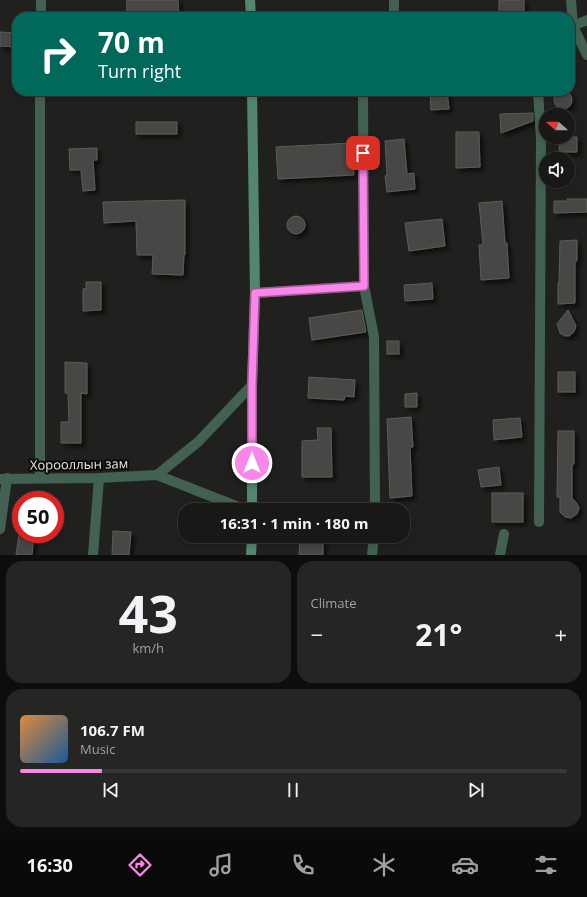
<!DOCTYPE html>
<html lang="en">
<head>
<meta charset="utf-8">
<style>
	body { margin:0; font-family:"Open Sans",sans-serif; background:#252623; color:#f1f3f6; height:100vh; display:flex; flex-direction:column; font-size:15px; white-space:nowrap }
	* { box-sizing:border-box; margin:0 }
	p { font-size:13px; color:#9fa0a1 }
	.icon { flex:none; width:22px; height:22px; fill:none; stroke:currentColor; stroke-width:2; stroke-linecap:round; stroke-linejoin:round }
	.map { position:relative; height:555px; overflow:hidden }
	.details { display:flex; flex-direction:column; gap:6px; padding:6px; background:#0d0e0c; flex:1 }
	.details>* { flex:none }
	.hud { position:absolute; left:12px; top:12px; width:563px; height:84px; border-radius:16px; box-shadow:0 2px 6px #0003,0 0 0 1px #363835; background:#00695c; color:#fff; overflow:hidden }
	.needle { width:26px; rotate:290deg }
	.fabs { position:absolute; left:539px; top:108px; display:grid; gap:8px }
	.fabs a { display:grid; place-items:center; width:36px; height:36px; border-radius:50%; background:#181916; box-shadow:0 2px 6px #0003,0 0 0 1px #363835; font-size:20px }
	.speed { position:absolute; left:12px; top:491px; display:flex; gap:8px; font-size:20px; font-weight:700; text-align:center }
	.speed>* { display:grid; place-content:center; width:52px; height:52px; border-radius:50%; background:#181916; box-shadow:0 2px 6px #0003,0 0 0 1px #363835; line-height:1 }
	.speed .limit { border:6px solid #d22; background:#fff; color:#111 }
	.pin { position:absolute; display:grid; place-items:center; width:34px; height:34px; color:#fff; margin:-17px; border-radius:8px; box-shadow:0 2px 6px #0006 }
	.me { position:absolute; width:44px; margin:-22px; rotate:0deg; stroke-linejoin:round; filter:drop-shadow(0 0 3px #0008) }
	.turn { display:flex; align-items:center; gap:14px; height:84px; padding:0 20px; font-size:18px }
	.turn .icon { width:52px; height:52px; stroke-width:2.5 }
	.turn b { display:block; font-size:28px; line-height:34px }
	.big { font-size:30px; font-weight:700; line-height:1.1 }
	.details .widget { flex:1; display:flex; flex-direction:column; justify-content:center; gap:6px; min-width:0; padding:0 14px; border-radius:16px; background:#252623 }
	.details .dial { align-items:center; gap:0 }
	.dial b { font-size:52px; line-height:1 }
	.song { display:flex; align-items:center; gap:12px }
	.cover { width:48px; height:48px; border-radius:6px; background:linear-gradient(135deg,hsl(30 70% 55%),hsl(210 70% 35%)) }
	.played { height:4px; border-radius:2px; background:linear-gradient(90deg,#f987e9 15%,#363835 15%) }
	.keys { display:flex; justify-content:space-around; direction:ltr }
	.heat { display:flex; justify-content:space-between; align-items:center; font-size:22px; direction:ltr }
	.details .tiles { flex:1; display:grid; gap:6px; grid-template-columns:1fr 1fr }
	.widget:last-child { grid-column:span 2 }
	.trip { position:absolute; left:178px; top:503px; width:232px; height:40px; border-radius:16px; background:#181916; box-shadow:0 2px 6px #0003,0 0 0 1px #363835; font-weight:700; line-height:40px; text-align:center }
	.menu { display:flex; height:64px; justify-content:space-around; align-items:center; background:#0a0a09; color:#9fa0a1 }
	.menu .icon { width:28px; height:28px }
	.menu .current { color:#f987e9 }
	.menu b { font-size:18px; color:#f1f3f6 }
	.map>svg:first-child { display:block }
	.building { fill:#484744; stroke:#5c5c58; filter:url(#shadow) }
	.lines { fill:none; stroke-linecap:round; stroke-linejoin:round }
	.minor { stroke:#426152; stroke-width:10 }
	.tertiary { stroke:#426152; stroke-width:10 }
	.secondary { stroke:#52866e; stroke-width:10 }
	.route-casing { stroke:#a25897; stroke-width:10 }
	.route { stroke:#f987e9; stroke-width:7 }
	.labels { text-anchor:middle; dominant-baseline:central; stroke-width:4; stroke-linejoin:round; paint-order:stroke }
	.street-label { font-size:13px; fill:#e7e8e6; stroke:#0a0b09 }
</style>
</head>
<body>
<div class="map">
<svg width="587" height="555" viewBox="0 0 587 555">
	<defs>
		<filter id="shadow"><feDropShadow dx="3.5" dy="3.5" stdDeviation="2" flood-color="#0009"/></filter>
	</defs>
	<rect width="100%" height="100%" fill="#20211e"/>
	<g class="building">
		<path d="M127,0H178L179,17L126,16Z"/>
		<rect x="499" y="0" width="25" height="13"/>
		<path d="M0,32L17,33V47L0,46Z"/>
		<circle cx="563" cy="100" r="9"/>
		<path d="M430,91H447L449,109L431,110Z"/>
		<path d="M533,113V121L501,133L500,114Z"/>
		<rect x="136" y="122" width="41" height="12"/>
		<path d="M456,132H479L480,167L456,168Z"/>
		<path d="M560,137H577V152H559Z"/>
		<path d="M404,139L407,174L414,173L415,189L387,192L385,176L387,175L385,141Z"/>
		<path d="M352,143L354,175L278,179L276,147Z"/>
		<path d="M97,148V160H93L95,190L83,191L81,170H70L69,149Z"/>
		<path d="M567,199H587V212L554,213V201H568Z"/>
		<path d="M185,200V255H184L183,275L152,274L153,255H137L136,221L104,223L103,202Z"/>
		<path d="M502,201L505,243H507L509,278L481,280L479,245H483L479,203Z"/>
		<circle cx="296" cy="225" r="9"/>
		<path d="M442,219L445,246L409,251L405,223Z"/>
		<path d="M577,240V261H575V303L558,304V283H559L560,241Z"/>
		<path d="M86,282H101V310L83,311V289H86Z"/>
		<path d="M432,283L433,299L405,301L404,285Z"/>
		<path d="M362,310L366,332L312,340L309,318Z"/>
		<path d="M568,310L576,326L574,332L569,336H565L560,333L557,324Z"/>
		<rect x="387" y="341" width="12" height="13"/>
		<path d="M65,362L87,363V394L81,393V443H61V422H69L68,393H65Z"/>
		<rect x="558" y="372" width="17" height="20"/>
		<path d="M309,377L355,380L354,397L345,396L344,400L308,398Z"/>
		<path d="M417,393V407H405V394Z"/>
		<path d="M411,417L413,447H410L412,496L390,498L387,419Z"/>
		<path d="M520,418L522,437L494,440L493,420Z"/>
		<path d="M317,428H331L332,477H302V441L318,440Z"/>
		<path d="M558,431H574V464H572V498L576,502L579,508L577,514L571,518L565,517L560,512V497H557Z"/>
		<path d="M499,467L501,485L481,487L478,470Z"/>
		<rect x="492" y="493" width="31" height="29"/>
		<path d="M113,531L131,532L129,555H112Z"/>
		<path d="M19,534H34L32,555H16Z"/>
		<path d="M300,536H323V555H299Z"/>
	</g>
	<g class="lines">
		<g class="minor">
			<path d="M571,0L573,26L587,55"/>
			<path d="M41,17V0"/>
			<path d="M394,17V0"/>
			<path d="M570,29L573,26L587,20"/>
			<path d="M538,91L541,139L539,522"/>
			<path d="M364,286L374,337L375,510"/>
			<path d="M255,293L364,286L363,93L365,91"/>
			<path d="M40,478V91"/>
			<path d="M0,529L7,478"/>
			<path d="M93,555L99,478"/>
			<path d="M372,555L374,536"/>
			<path d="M500,555L504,534"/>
		</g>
		<g class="tertiary">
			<path d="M157,475L198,442L252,385"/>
			<path d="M0,479L99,478L157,475L246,510"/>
		</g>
		<g class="secondary">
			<path d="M250,0L251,17"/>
			<path d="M252,91L255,293L252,385V510"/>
			<path d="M251,555L252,536"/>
		</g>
	</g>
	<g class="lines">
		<g class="route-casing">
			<path id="route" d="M252,463V385L255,293L364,286L363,153"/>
		</g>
		<use href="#route" class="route"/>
	</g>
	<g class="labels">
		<g class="street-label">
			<text transform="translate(79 464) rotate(-1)">Хорооллын зам</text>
		</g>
	</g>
</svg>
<div class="fabs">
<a><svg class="needle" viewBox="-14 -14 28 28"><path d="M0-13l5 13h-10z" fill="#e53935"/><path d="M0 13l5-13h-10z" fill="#9fa0a1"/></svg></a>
<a><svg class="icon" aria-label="sound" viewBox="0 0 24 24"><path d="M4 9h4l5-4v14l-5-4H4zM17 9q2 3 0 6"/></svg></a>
</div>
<div class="speed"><div class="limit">50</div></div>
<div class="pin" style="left:363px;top:153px;background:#d93025"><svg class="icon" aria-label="arrive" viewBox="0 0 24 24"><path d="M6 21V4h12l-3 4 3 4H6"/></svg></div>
<svg class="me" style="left:252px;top:463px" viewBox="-20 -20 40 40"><circle r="17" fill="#f987e9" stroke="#fff" stroke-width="3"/><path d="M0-11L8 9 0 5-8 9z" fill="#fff"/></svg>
<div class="trip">16:31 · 1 min · 180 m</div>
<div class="hud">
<div class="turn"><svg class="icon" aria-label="right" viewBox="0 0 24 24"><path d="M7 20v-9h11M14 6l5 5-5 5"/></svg><div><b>70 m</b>Turn right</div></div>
</div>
</div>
<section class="details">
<div class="tiles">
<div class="widget dial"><b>43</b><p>km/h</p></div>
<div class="widget"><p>Climate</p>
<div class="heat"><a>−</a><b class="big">21°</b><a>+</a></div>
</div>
<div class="widget">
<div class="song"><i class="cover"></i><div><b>106.7 FM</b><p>Music</p></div></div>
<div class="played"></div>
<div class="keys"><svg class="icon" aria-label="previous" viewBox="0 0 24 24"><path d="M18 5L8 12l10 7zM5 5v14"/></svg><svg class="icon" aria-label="pause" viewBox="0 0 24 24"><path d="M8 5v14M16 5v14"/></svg><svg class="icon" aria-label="next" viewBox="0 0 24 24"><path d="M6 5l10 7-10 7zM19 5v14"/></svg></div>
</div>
</div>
</section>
<nav class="menu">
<b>16:30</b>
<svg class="icon current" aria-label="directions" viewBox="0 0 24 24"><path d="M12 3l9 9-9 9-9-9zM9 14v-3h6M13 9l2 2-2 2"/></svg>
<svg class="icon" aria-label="music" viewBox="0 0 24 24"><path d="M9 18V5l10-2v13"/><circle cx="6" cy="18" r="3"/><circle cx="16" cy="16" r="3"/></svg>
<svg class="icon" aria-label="phone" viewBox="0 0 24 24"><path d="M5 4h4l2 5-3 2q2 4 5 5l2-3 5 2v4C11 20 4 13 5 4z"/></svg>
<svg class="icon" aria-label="climate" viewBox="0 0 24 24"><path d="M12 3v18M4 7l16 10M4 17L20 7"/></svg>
<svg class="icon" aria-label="car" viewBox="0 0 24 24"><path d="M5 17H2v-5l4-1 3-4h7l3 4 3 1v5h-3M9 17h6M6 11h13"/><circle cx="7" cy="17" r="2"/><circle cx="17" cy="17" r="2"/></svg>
<svg class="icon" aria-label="filters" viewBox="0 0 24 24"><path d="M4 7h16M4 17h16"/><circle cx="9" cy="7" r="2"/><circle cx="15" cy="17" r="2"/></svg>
</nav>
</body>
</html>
